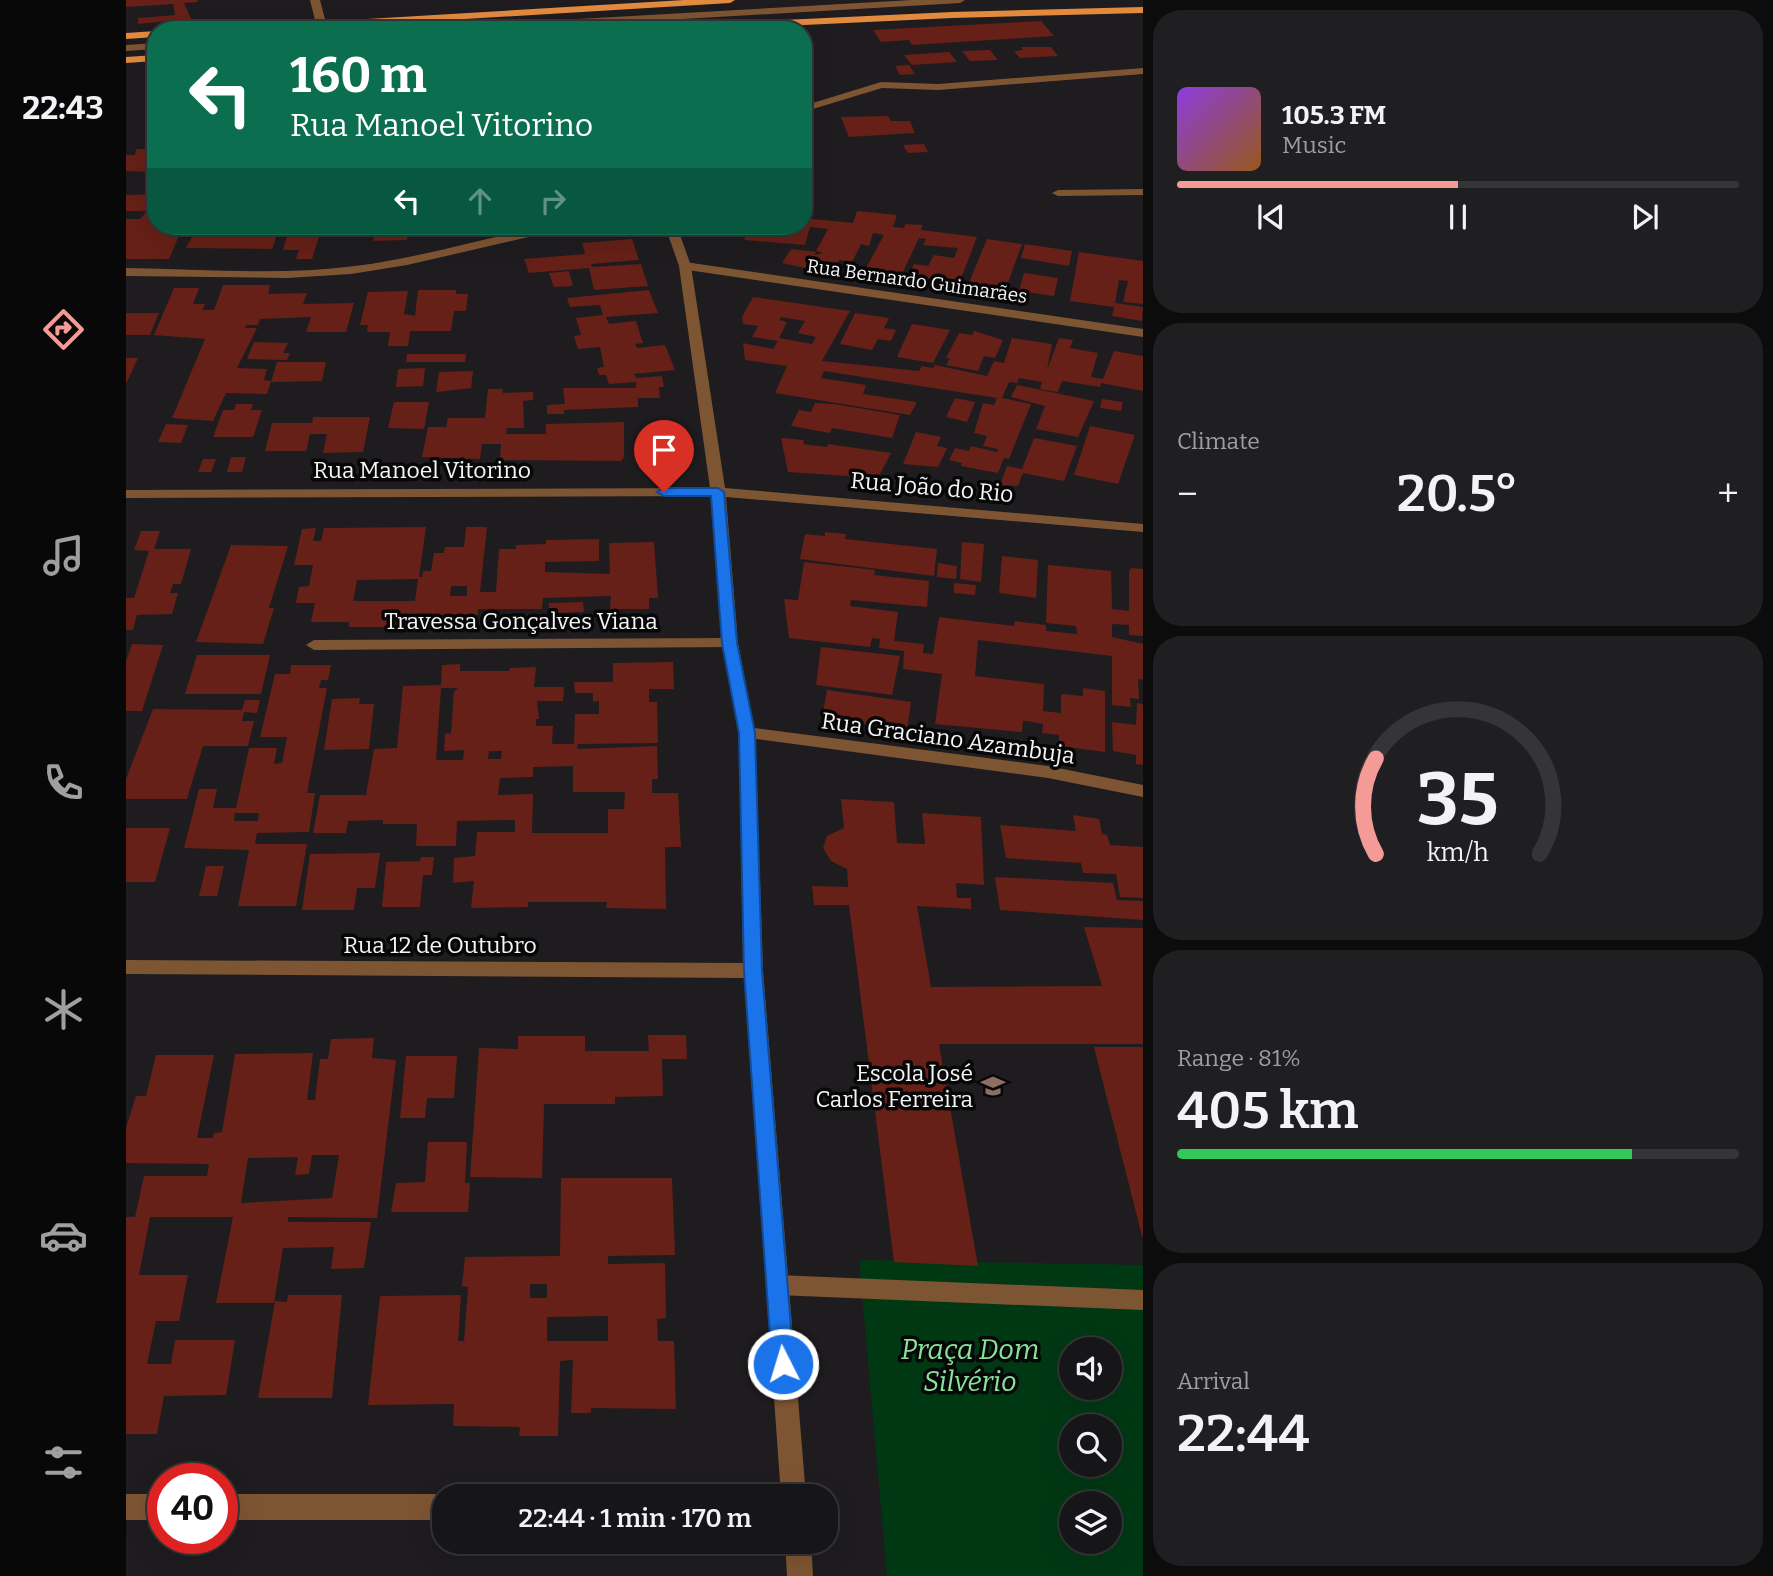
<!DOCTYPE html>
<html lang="en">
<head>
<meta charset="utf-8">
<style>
	body { margin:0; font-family:Bitter,serif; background:#1f1e20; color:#f1f3f6; height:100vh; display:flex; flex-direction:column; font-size:26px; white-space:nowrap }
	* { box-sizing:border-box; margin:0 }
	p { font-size:23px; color:#9e9fa1 }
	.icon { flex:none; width:38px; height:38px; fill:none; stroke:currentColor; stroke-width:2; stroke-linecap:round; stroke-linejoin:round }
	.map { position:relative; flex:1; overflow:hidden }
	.panel { display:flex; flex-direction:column; gap:10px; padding:10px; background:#0c0c0d; width:630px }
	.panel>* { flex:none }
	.top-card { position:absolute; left:21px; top:21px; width:665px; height:214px; border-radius:28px; box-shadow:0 7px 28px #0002,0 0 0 2px #353436; background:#0b6e4f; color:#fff; overflow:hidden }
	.tools { position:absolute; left:933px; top:1337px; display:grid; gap:14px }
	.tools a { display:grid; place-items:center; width:63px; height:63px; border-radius:50%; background:#161517; box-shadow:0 7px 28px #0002,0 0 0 2px #353436; font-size:35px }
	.speed { position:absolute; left:21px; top:1463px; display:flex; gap:14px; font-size:35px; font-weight:700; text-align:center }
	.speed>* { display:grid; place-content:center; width:91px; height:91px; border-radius:50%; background:#161517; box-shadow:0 7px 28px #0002,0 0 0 2px #353436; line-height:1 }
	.speed .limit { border:10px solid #d22; background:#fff; color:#111 }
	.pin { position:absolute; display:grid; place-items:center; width:60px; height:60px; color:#fff; margin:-72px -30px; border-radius:50% 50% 50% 0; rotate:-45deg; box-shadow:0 0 7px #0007 }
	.pin .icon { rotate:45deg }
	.me { position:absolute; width:77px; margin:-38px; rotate:355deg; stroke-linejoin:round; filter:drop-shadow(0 0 5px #0008) }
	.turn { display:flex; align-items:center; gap:24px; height:147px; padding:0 28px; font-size:32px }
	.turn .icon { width:91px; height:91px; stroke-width:2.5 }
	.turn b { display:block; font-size:49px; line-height:60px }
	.lanes { display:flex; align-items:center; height:66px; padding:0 28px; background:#0003; justify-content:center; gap:35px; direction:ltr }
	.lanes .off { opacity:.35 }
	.big { font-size:52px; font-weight:600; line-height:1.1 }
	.panel .tile { flex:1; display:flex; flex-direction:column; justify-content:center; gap:10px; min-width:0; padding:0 24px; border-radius:28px; background:#1f1e20 }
	.panel .dial { align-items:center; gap:0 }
	.dial svg { height:182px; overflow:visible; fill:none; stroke:#353436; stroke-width:7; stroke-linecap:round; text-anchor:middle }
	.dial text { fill:#f1f3f6; stroke:none }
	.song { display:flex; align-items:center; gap:21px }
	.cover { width:84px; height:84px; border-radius:10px; background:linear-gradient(135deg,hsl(270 70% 55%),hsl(30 70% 35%)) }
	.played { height:7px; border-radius:4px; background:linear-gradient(90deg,#f59b97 50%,#353436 50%) }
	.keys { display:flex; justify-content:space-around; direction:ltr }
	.heat { display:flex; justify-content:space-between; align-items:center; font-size:38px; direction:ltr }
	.charge { height:10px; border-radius:5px; background:linear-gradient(90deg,#34c759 81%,#353436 0) }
	.trip { position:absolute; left:306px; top:1484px; width:406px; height:70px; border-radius:28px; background:#161517; box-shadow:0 7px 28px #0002,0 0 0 2px #353436; font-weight:600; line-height:70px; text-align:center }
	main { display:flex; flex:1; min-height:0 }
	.dock { display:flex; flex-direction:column; width:126px; justify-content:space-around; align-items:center; background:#090809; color:#9e9fa1 }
	.dock .icon { width:49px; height:49px }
	.dock .current { color:#f59b97 }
	.dock b { font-size:32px; color:#f1f3f6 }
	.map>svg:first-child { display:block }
	.green { fill:#013814; fill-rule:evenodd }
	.building { fill:#662017; fill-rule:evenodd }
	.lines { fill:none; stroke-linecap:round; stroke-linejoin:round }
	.service { fill:#7e5533; fill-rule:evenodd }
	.minor { fill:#7e5533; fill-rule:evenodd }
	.tertiary { fill:#7e5533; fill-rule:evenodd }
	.primary { fill:#e28b3f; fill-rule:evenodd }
	.route { fill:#1a73e8; stroke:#114b97; stroke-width:2 }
	.labels { text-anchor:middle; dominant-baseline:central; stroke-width:7; stroke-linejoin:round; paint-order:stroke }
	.far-street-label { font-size:19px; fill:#f5f4f6; stroke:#070708 }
	.street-label { font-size:23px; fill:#f5f4f6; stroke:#070708 }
	.poi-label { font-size:23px; fill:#f5f4f6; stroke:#070708; text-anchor:end }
	.near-park-label { font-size:28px; font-style:italic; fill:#88e29a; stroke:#070708 }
</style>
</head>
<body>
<main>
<nav class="dock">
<b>22:43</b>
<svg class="icon current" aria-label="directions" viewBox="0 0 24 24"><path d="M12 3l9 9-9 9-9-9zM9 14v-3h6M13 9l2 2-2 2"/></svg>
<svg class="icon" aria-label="music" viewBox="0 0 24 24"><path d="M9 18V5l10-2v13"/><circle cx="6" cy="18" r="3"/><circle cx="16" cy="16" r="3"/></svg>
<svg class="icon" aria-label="phone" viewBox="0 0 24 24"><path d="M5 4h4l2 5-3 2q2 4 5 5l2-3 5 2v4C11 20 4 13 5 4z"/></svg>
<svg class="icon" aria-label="climate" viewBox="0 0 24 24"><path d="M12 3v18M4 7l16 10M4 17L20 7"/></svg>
<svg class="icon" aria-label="car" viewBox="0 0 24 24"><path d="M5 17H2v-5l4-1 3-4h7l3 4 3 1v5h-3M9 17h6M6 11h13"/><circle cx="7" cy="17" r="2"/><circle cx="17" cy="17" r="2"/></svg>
<svg class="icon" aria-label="filters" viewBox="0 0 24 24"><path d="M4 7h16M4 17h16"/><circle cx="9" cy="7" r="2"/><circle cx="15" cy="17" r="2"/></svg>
</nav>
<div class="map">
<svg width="1017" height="1576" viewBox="0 0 1017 1576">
	<rect width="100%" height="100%" fill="#1e1c1f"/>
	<path class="green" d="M733,1260L1017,1265V1576H761ZM945,1349H984V1388H945ZM945,1426H984V1465H945ZM945,1503H984V1542H945Z"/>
	<g class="building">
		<path d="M0,0H71L72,2L58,3L65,19L12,24V18L49,15L47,4L0,7Z"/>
		<path d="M915,21L928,36L786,45L783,40L755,42L747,30Z"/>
		<path d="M895,47H925L932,56L894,58L888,51L897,50Z"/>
		<path d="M864,50L872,60L844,61L836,51Z"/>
		<path d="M823,52L831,62L786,65L778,55Z"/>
		<path d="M783,65L789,74L774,75L769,66Z"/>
		<path d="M762,116L765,121H784L789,133L723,137L715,117Z"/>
		<path d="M798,144L802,152L782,153L777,145Z"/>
		<path d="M10,149H30V172L0,171V155H9Z"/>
		<path d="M30,194V226H46L42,231H55L43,259H0V219H14L21,211H0V195Z"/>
		<path d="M731,211L771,215L767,227L778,228L779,224L797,225L795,230L851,237L832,286L782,277L788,264L802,266L808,255L828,258L832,248L797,245L800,239L793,238L776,274L740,268L758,235L747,233L743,246L735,244L726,262L713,260L706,274L656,263L665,249L690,252L688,255L697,253L690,251L702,229L684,227L679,245L618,240L624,226H677V218L727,223Z"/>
		<path d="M72,226H154L146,249L60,248Z"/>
		<path d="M173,226H196L186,259H170L173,250H157L162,233H171Z"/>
		<path d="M250,226H283L281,240L247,241Z"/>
		<path d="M506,239L513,260L465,264L466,267L515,264L522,286L468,290L463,268L403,273L398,259L459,254L456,243Z"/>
		<path d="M861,239L896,244L879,291L842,285Z"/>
		<path d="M899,244L946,251L943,266L895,258Z"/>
		<path d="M953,252L1017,261V304L997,302L1002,281L993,280L989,303L1017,307L1016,321L986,316L988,307L944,301Z"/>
		<path d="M443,271L447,286L428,287L423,273Z"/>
		<path d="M898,273L932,278L928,296L893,291Z"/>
		<path d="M97,285H144L142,294L181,293L177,304L228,303L220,332H180L185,317L134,319L132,325H120L119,328H131L111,368L141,369L138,380L145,381L141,394L100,393L87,421L46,418L79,339L28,335L48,288H73L67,304H79L76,310H88Z"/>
		<path d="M292,290H330V294H342L340,311H328L325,331H284L282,346H262L264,332H241L242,325H234L242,292L282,291L278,314L289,316Z"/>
		<path d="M523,290L532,313L480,317L483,324L510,321L517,343L509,344L511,348L539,345L549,370L508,374L510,378L536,376L538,387H533L534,398H512V407L438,410V414H421V405L439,404L437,388H510V382L483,384L480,375H473L471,368L478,367L474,347L452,349L448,336L455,335L450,318L477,315L474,305L444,307L441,298Z"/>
		<path d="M627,297L724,311L696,361L793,371L796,366L807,368L809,365L861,376L868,361L878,363L886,338L926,344L921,370L933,338L947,340L944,348L972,353L965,377L977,379L988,351L1017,356V391L975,383L974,387L936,381L932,392L914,389L916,382L893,378L891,383L883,382L876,398L905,404L883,459L878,458L872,473L835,466L836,463L823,460L829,448L843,451L845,446L871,452L872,449L857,446L861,436L848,433L857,403L868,405L871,398L698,371L695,378L740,385L737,394L791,402L784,415L649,393L661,366L619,360L617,343L647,349L652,341L626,337L632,326L617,324L616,317ZM655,317L679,321L672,333L690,337L686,344L653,338L661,322L653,320Z"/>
		<path d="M0,313H33L24,335H0Z"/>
		<path d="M729,313L763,318L758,328L770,330L765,341L752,339L746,350L714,344Z"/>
		<path d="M786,324L824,330L807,363L771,357Z"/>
		<path d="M848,331L877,340L869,358L858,356L852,371L820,365L824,358H820L833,333L846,335Z"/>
		<path d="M128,342L162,343L157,353H164L161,360L121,359Z"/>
		<path d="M281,354H340L339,362H280Z"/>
		<path d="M0,358H12L0,384Z"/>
		<path d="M151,362H200L196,381L145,382Z"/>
		<path d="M299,368L297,386L270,387L272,369Z"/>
		<path d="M347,371L345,388L310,392L313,372Z"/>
		<path d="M891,385L968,401L952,437L910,429L919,406L885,397Z"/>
		<path d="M362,389H376L377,393L407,392V400L397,401L398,428H381L380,434H420V424L498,422V457L495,461L374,460L375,444H356L354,459L296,457L302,427H320L322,418H359Z"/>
		<path d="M829,398L849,402L841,422L820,417Z"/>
		<path d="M976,399L997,402L995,411L974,408Z"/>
		<path d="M268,402H303L298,429L262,428Z"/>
		<path d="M689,403L708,404L774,415L766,438L706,428L704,433L665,426L673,410L685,412Z"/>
		<path d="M110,404H127L125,410H136L127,437H87L97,410H108Z"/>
		<path d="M187,417H244L237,452L197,453L201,434H184L180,451H139L146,423H186Z"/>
		<path d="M40,424L62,425L55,443L32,442Z"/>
		<path d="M964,426L1009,435L992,484L948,475Z"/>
		<path d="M790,432L815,437L811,446L821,448L812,467L777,464Z"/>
		<path d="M655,438L678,440L677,444L701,447L702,444L765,453L752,478L662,472Z"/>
		<path d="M908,438L951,446L938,481L897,473L892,486L874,485L881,466L896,469Z"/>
		<path d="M105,457H120L116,472H101Z"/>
		<path d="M77,459H90L85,472H72Z"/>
		<path d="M300,527L293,577H296L297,571H305L308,553H318L319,547H338L340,527H361L354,592H370L373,549H390V545L420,544V540L473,539V561L419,562V572L484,574L483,543L528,542L532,598H523V609H484L485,596L417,598L416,609H352L351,621L286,622L285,627H223V622H185L189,603H170L173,587L183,586L187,565H168L176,529L190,528L187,541H195L198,528ZM292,579L289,601H227L231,580ZM325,586H341V596H324Z"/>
		<path d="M15,531H34L28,549H65L55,584H47L44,593H52L46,614L11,615L7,630H0V598H8L23,551L8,550Z"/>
		<path d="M699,532L720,534L719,539L811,549L808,576L674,559L679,534L699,536Z"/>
		<path d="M836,542L858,544L855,582L834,579Z"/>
		<path d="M105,545L162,546L143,608H148L137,644L70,642Z"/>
		<path d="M876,556L912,560L910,598L873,593Z"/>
		<path d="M678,562L749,570L748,575L803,581L801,607L725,600L724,606L772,612L768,641L798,644L797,653L807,654L813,617L888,626L889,621L920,625V631L951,634L950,626L920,623L922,565L985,571L986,609L1003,611V572L1005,568L1017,569V636L1003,635V625L986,624V637L1017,644V680L1012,679L1013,699L1004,698L1005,707L986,705V656L852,640L849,676L918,684L917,711L935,713V694L957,696V688L979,691V752L933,746V735L916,733L917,724L901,721H897L896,732L809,724L816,674L777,669L778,651L753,648L754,639L746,638L744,647L663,638L658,599L672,600Z"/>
		<path d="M812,563L831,566L830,579L811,577Z"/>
		<path d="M828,583L850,585L849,595L828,593Z"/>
		<path d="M457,602L458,612L423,613V603Z"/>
		<path d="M6,644L37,645L16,711H0V661Z"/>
		<path d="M695,647L774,656L766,695L690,685Z"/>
		<path d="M71,655H144L135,694H59Z"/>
		<path d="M547,662L548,689H523V702H531L532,743L452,744L451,749L531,746L532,779H526V793H552L555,847H539L540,909L480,908L481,902H402V907L345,908L348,881L327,883L328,858L349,856L351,832H389V820L331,821L330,846H290L291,824H257V820L222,821L220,833H187L194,795H240L248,749L271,748L277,686L315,685L316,665L334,664V671H383L384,668L410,667L408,687H438L437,701H411L413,719H410V726H427L426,744H448L449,714H473V701L467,702V693H449L448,682H487V663ZM315,688H332L328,692L325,733L319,734L318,751L338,750L337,760H310ZM363,751H376L375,759H362ZM447,766V792H499L498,809H482V833H406L407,794L372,795L374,778L407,777V767Z"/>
		<path d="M165,665H205L202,680H195L193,688H201L181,793H189L183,832L131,833L129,844H181L170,906H112L123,850L58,848L73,789H91L87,808H110L123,748H151L148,764L156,763L161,737H134L149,674H164ZM109,813H133L132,821H108Z"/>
		<path d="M701,690L785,702L781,730L696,718Z"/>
		<path d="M234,698L233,704H248L243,749L198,750L206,699Z"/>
		<path d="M119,700H134L131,713L118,712L116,721H128L122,746H77L61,799H0V779L27,709L116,710Z"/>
		<path d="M1011,703L1017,704V765L1010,764V755L987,751L986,722L1010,725Z"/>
		<path d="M715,799L768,802L771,843L799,844L796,813L855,817L858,885L830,883L831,898H845V909L791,906L805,987L976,986L958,927L1017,928V1044H813L852,1266L768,1262L723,905H688L686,886L722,887L721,869L705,861L697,848L701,836L718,828Z"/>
		<path d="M947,815L973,819L976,834L981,835L984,845L1017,847V898L994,897L990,874L957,873L955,863L880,858L874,825L950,831Z"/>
		<path d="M0,828H44L29,882H0Z"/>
		<path d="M254,853L249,888H231L228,910H176L184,854Z"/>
		<path d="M295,857H308L306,875H297L294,907H256L260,862L294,861Z"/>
		<path d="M80,866H98L91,896H73Z"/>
		<path d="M869,877L987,883L991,900L1017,901V920L874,910Z"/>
		<path d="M522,1035H560L561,1059H536L537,1096L489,1097V1104H418L416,1178L344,1177L353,1048L392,1049V1036H459V1051H523Z"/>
		<path d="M248,1038L246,1058L270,1060L251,1218L162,1217V1222H245L238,1268L205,1269L208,1247L157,1248L148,1303H90L107,1217H24L13,1275H62L53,1321H30L21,1364H45L49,1340H109L100,1395L38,1396L31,1434H0V1217H9L18,1176H81L83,1164L0,1163V1128L10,1096H20L30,1055H88L71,1138H87L88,1133L96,1132L109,1054L187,1053L181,1100H189L194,1059H202L205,1039ZM186,1155H213L206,1198L115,1203L122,1158L172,1157L169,1175L183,1174Z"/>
		<path d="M968,1047H1017V1235L1016,1236Z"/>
		<path d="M280,1056H331L328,1098H301L299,1118H274Z"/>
		<path d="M302,1142H341L339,1183H344L342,1212H265L270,1183L299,1182Z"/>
		<path d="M435,1178H546L549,1255L482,1256V1264L539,1263L540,1318L531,1319L532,1341H548L550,1409L465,1408V1413H445L447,1360L434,1361L432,1436H393L394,1427L327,1426L328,1404L242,1405L254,1296L335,1295L332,1341H338L342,1287L336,1286L339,1257L434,1256ZM404,1284H421V1298H404ZM482,1316V1341H421V1317Z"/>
		<path d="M162,1295H216L206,1398H132L149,1301L161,1302Z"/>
	</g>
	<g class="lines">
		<g class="service">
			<path d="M786,0H839L834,3L367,30H308L313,27Z"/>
			<path d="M30,43V49L0,51V45Z"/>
			<path d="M1017,68V74L812,90L756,88L677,112V106L755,82L812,84Z"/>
			<path d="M1017,189V195L932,196L926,193L932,190Z"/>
		</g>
		<g class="minor">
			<path d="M421,226H451L281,265L225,274L161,278L0,276V268C76,269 153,276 229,266C294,258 357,238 421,226Z"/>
			<path d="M559,262L1017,329V337L555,269V263Z"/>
			<path d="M604,638L612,643L610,647L188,650L180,645L188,640Z"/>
			<path d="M621,727L922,766L1017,785V797L922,778L615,737L613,733Z"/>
			<path d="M651,1275L1017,1290V1310L651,1295L643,1292L640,1285L643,1278Z"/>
			<rect x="0" y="1494" width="37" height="26"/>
			<path d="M96,1494H318L322,1496H318V1520H96Z"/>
		</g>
		<g class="tertiary">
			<path d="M184,0H194L200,23L205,30H195L190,24Z"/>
			<path d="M539,226H551L565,266L599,488L1017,524V532L600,497L612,643L629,733L637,971L680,1496H655L618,978L0,974V960L617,963L613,733L596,643L585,496L0,498V490L584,488L553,266Z"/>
			<path d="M659,1542H685L687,1576H661Z"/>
		</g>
		<g class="primary">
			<path d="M558,0H609L604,3L157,30H101L106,27Z"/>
			<path d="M1017,7V13L826,18L576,30H506L511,27L826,12Z"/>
			<path d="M30,31V37L0,39V33Z"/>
			<path d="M30,55V61L0,63V57Z"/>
		</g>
	</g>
	<path class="route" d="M592,488L598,492L611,643L629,733L636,971L668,1364L665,1371L657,1374L650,1371L646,1364L618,971L613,733L596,643L585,496H538L531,492L538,488Z"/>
	<defs>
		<g id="school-bare" transform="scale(1.89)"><path d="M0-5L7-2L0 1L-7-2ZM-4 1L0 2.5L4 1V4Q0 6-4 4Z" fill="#8d6e63" stroke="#070708" stroke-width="2.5" paint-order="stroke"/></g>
	</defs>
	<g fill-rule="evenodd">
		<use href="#school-bare" x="867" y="1086"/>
	</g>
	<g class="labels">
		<g class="far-street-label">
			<text transform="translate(791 281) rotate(8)">Rua Bernardo Guimarães</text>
		</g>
		<g class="street-label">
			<text x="296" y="470">Rua Manoel Vitorino</text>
			<text transform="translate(806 487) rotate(5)">Rua João do Rio</text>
			<text x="395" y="621">Travessa Gonçalves Viana</text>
			<text transform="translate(822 738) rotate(8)">Rua Graciano Azambuja</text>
			<text x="314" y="945">Rua 12 de Outubro</text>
		</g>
		<g class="poi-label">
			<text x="847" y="1073">Escola José<tspan x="847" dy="26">Carlos Ferreira</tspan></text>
		</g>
		<g class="near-park-label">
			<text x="844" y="1349">Praça Dom<tspan x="844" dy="32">Silvério</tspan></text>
		</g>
	</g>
</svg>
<div class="tools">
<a><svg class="icon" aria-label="sound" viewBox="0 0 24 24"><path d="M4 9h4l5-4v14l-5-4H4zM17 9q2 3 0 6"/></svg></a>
<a><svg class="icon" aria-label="search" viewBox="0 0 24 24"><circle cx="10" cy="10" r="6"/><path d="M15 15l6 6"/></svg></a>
<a><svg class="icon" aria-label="layers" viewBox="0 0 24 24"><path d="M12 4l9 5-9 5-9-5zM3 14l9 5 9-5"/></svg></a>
</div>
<div class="speed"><div class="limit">40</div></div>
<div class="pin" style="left:538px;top:492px;background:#d93025"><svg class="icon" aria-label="arrive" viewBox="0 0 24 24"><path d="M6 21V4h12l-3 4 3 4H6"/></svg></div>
<svg class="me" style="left:657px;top:1364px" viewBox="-20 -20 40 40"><circle r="17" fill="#1a73e8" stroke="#fff" stroke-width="3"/><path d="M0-11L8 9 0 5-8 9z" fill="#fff"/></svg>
<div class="trip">22:44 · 1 min · 170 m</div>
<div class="top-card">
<div class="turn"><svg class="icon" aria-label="left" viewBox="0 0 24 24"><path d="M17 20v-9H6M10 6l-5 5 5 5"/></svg><div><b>160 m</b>Rua Manoel Vitorino</div></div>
<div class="lanes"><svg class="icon" aria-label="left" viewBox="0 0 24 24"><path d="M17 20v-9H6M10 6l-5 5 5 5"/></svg><svg class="icon off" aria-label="ahead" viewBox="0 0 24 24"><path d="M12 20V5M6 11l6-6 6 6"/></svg><svg class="icon off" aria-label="right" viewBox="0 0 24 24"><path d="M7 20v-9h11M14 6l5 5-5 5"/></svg></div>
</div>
</div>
<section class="panel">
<div class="tile">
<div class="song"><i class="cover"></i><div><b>105.3 FM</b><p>Music</p></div></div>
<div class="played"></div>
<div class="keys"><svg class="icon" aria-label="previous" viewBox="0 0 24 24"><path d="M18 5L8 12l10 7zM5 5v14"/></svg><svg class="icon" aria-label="pause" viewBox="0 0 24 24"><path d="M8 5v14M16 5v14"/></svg><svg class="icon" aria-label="next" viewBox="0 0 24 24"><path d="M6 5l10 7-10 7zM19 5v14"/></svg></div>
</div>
<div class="tile"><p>Climate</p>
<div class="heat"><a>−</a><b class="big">20.5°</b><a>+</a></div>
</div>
<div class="tile dial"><svg viewBox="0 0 100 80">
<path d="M14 69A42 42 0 1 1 86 69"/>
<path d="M14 69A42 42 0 0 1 14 27" stroke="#f59b97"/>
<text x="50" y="56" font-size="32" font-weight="700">35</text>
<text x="50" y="72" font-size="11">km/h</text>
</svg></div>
<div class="tile"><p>Range · 81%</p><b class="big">405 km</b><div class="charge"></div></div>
<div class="tile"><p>Arrival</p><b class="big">22:44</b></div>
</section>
</main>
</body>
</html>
